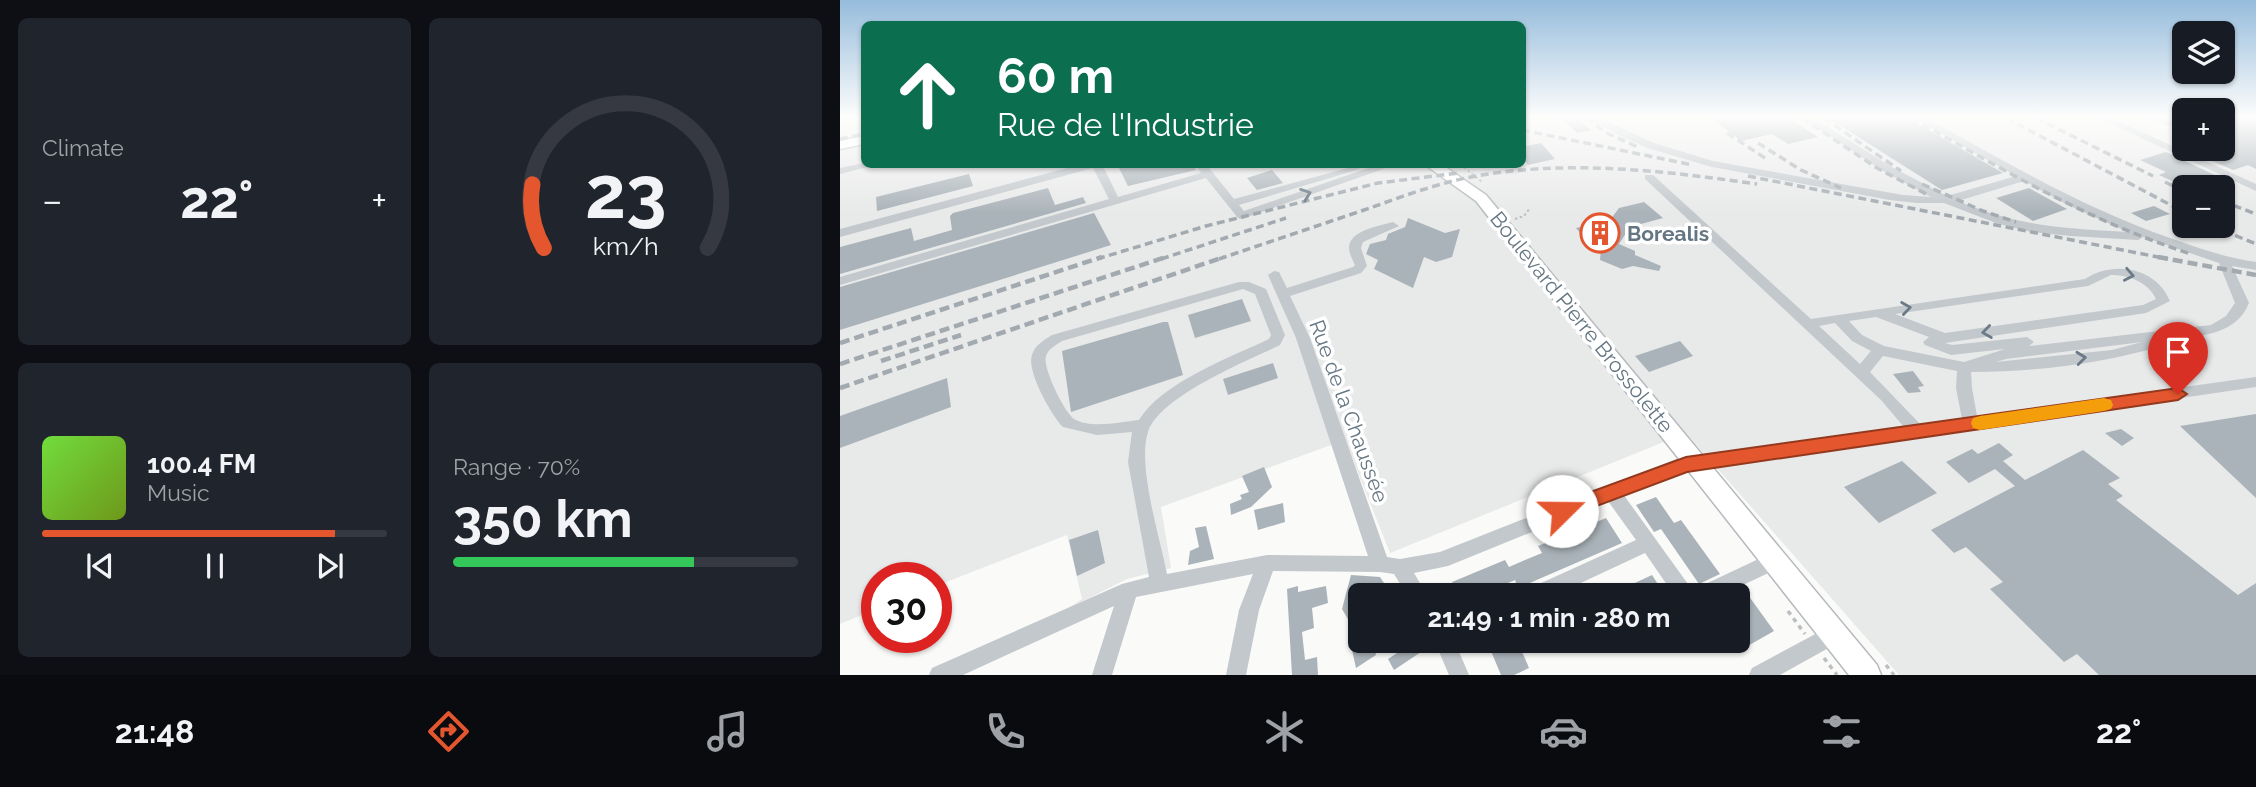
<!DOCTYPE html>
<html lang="en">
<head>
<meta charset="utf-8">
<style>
	body { margin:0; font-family:Raleway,sans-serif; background:#20242c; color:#f1f3f6; height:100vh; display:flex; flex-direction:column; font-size:26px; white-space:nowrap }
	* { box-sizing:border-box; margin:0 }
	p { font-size:23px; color:#9ea1a6 }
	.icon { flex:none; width:38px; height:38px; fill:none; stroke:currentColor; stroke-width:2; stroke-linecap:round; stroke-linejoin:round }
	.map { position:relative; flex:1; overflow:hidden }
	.sheet { display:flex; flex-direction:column; gap:18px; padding:18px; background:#0d0f14; width:840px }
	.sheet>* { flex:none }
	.hud { position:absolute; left:21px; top:21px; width:665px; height:147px; border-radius:10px; box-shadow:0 2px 5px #0004; background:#0b6e4f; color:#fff; overflow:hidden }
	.fabs { position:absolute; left:1332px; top:21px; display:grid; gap:14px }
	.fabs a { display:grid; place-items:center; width:63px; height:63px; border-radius:10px; background:#171b24; box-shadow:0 2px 5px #0004; font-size:35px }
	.speed { position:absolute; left:21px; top:562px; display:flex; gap:14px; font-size:35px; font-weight:700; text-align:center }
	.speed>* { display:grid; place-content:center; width:91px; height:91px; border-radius:50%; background:#171b24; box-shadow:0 2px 5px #0004; line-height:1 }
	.speed .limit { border:10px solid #d22; background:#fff; color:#111 }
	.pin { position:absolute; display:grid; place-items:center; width:60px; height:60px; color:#fff; margin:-72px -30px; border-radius:50% 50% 50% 0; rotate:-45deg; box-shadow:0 0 7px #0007 }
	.pin .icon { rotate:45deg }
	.me { position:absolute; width:77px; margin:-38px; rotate:68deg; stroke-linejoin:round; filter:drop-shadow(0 0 5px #0008) }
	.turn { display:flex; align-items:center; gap:24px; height:147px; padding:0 21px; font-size:32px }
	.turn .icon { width:91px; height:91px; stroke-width:2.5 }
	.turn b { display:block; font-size:49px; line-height:60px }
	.big { font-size:52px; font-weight:700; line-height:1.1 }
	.sheet .tile { flex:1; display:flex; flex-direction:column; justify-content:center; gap:10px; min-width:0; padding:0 24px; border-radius:10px; background:#20242c }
	.sheet .dial { align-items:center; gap:0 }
	.dial svg { height:182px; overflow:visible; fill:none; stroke:#363941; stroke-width:7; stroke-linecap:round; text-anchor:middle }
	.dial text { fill:#f1f3f6; stroke:none }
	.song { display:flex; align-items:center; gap:21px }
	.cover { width:84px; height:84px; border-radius:10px; background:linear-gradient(135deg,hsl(100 70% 55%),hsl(80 70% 35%)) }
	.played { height:7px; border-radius:4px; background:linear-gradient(90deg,#e4572e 85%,#363941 85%) }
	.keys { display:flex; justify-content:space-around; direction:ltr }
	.heat { display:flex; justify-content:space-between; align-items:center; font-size:38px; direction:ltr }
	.charge { height:10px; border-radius:5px; background:linear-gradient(90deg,#34c759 70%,#363941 0) }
	.sheet .tiles { flex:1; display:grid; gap:18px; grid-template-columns:repeat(2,1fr) }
	.trip { position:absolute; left:508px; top:583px; width:402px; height:70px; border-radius:10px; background:#171b24; box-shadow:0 2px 5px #0004; font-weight:700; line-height:70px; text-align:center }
	.tab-bar { display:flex; height:112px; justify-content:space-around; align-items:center; background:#090b0e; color:#9ea1a6 }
	.tab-bar .icon { width:49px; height:49px }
	.tab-bar .on { color:#e4572e }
	.tab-bar b { font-size:32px; color:#f1f3f6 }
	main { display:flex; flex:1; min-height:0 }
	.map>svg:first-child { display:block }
	.built { fill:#e8e9e9; fill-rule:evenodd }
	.building { fill:#aab3b9 }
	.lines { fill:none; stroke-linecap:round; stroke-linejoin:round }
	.major-casing { stroke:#b5babe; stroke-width:3 }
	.path-far1 { stroke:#bbbfc2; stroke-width:2; stroke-dasharray:2.5 2.5; stroke-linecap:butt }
	.path { stroke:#bbbfc2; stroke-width:3.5; stroke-dasharray:4.5 4.5; stroke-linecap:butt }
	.minor { fill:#c3c8cc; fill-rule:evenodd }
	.major { fill:#fff; fill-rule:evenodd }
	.rail-far1 { stroke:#a2aab0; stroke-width:3.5; stroke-dasharray:8 4.5; stroke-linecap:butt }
	.rail { stroke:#a2aab0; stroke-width:4.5; stroke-dasharray:10 5; stroke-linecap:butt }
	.oneway { stroke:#6a7a87 }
	.route { fill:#e4572e; stroke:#94391e; stroke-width:2 }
	.slow { fill:#f59e0b }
	.labels { text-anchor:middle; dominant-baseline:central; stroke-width:7; stroke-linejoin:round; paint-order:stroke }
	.poi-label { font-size:21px; font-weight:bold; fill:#657683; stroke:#fff; text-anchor:start }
	.street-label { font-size:21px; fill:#657683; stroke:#fff }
</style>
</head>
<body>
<main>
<section class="sheet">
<div class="tiles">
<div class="tile"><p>Climate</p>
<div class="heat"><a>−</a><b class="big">22°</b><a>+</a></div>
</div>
<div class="tile dial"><svg viewBox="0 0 100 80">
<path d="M14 69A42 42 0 1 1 86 69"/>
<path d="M14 69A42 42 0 0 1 9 41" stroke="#e4572e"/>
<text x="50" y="56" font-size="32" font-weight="700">23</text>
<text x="50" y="72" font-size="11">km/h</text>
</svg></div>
<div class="tile">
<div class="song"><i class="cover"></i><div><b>100.4 FM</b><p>Music</p></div></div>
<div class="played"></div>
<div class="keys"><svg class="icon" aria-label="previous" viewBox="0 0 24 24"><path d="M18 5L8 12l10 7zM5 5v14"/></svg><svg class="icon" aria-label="pause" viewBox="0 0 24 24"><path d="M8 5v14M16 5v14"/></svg><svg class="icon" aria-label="next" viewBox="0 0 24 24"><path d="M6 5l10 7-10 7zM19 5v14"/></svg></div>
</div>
<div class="tile"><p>Range · 70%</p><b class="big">350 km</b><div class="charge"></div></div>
</div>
</section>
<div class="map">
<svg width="1416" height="675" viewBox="0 0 1416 675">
	<rect width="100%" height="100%" fill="#fafaf8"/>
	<path class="built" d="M0,118H24V164H682L683,118H1344V149H1382L1416,118V675H1059L846,433L550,553L505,440L321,507L331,568L287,579L229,608L242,599L227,535L96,586V578H37V609L0,624ZM1344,187H1382V226H1344Z"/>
	<g class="building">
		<path d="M722,118H737L751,130L737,133Z"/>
		<path d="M871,118H949L978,137L948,144L932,134L901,141Z"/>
		<path d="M988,118H1068L1163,173L1102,190Z"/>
		<path d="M1311,118H1344V133Z"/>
		<path d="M1382,118H1416V169L1408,165L1393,170L1345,149H1382Z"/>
		<path d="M701,143L715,159L688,165L682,158V147Z"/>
		<path d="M1326,152L1377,176L1359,182L1370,187H1345L1319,175L1326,172L1300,160Z"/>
		<path d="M292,164H353L356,170L288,186L279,168Z"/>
		<path d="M432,170L443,183L417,190L407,178Z"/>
		<path d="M129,174L133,186L37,211L36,197Z"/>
		<path d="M208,188L215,205L243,197L246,203L0,274V247L71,228L74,241L112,230L110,216L113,213Z"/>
		<path d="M1189,188L1227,209L1193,221L1156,198Z"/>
		<path d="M804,202L823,218L790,227L779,244L795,251V255L821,266L819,271L793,266L782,269L760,260L761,249L751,246L736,228L770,220L779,208Z"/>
		<path d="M1314,206L1330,214L1306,221L1291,213Z"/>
		<path d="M254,213L271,245L0,330V287Z"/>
		<path d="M568,218L605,233L620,229L612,257L596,262L584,257L573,288L534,269L538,260L526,254L530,244L546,240L548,234L565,227Z"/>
		<path d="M402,299L411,321L355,338L348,315Z"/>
		<path d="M323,322H328L343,375L231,412L222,351Z"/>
		<path d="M840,341L853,356L809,372L795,356Z"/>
		<path d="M433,363L438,378L388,395L383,379Z"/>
		<path d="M1073,371L1084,386L1078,387L1081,392L1068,393L1053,374Z"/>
		<path d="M107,378L111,407L0,448V416Z"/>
		<path d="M1416,414V498L1340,426Z"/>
		<path d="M1281,429L1294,438L1282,446L1265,433Z"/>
		<path d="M1159,443L1173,455L1163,461L1185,480L1243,450L1280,478L1268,484L1283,496L1276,500L1398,595L1416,583V675H1259L1237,654L1224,662L1150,589L1163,582L1126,547L1114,553L1091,530L1175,486L1155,469L1129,483L1106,462L1132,449L1138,454Z"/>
		<path d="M1062,461L1097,493L1039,523L1004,487Z"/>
		<path d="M424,467L432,487L411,507L391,515L390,504L402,499L400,495L409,492L402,476Z"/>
		<path d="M816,497L834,523L841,520L880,574L859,584L821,529L814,532L796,505Z"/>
		<path d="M443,503L445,522L418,530L414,510Z"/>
		<path d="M766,518L782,543L678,588L675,580L640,595H617L612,582L665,560L669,567L685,560L702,553L698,546Z"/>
		<path d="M366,526L374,559L348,565L350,551L359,547L355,528Z"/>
		<path d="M258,530L265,563L237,576L229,540Z"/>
		<path d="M511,575L540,577L552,595H520V640L502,609Z"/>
		<path d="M812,575L825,595H768L797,582Z"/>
		<path d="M458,586V592L486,586L488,603L472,608L474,628L462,632L465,660L477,657L478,675H452L447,589Z"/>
		<path d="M903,588L934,631L906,647L898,634V590Z"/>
		<path d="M527,640H533L536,655L516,668L512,650Z"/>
		<path d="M557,640H582L587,648L554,670L548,659L563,649Z"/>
		<path d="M655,640H677L689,668L674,675H661L648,644Z"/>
	</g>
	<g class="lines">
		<g class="major-casing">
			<g id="major">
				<path d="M24,136V144L0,149V141Z"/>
				<path d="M584,164H601L646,195L1037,665L1041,675H1009L636,201Z"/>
			</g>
		</g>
		<g class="path-far1">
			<path d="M620,164L642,182"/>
			<path d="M675,219L684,216L690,208"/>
		</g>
		<g class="path">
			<path d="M948,611L965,634"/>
			<path d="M984,658L997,675"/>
			<path d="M1046,665L1054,675"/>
		</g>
		<g class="minor">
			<path d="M748,118H760L814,143L873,161L1063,195L1091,197L1043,171L962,118H974L1050,166L1107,196L1176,176L1074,118H1086C1168,163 1245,209 1333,239C1361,249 1387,258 1416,262V270L1392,266L1409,303C1395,338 1354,336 1322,340L1324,343L1322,346C1260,364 1195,372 1131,372L1132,388L1137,416L1416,377V387L838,472L783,494L848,584L859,587L927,555L934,553L941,555L943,561L941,567L882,595H834L805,553L715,595H685L688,589L796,540L768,501L608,566L574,573L587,595H567L554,574L540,572L433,571L419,610L406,675H386L399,610L413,574L296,597L272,675H252L274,606L123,675H89L92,668L282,584L309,577L288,462L292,432L257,435L223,427C212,416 186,371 192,355C195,345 204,340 212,335L399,282H409L426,289L445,335L440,345C407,361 320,396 308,432C297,465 320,538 327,574L427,555L528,556L456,338L428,275L434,271L439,272L447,288L513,267L515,265C513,261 509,253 509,248C509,230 540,226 553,222L559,226L523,242L521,248L527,266L521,273L450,296L470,338L547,557L560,559L600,552L836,459L1064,427L1041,400L805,179V175H813L971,319L1245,279C1273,260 1316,267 1330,301L1306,313L1105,343L1112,345L1187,337L1194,342L1189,346L1371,325L1386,316L1395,303L1379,263L1303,237L1298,240L1231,236L1191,232L1156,223L1104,203H1077L1050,200L872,167L807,148L778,135ZM1184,181L1226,204L1288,232C1223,228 1180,227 1118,201ZM1271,275C1289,275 1308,282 1316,299L1303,305L1105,333L1055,314L1248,286ZM403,289L415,294L431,335L429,339C391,357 321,383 299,420C281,422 251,429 234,419C224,412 202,367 206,356C208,349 216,345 222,341ZM1036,317L1089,337L1083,342L1085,345L1111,355L1165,349L1124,362L1044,346L1022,335L1009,321ZM995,323L1012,341L1031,351L1020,364L979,326ZM1302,342L1272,350L1156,362L1166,359ZM1043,356L1117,371L1116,388L1122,419L1081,425L1030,372Z"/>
			<path d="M1258,118H1271L1416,184V191Z"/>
			<path d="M24,163L39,164L0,174V168Z"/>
			<path d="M242,164H262L278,197L361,173L355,164H366L394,199L515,166L520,169L399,205L404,211L540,164H557L402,219L398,218L366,178L0,285V277L269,199L253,168L0,237V229Z"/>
			<path d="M994,624L1001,627L1004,634L1001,641L940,675H909L912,668Z"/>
			<path d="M594,640H614L629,675H609Z"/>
		</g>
		<use href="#major" class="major"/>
		<g class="rail-far1">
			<path d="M746,118L767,133L800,148"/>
			<path d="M962,118L1037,168L1088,195"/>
			<path d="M984,118L1061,171"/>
			<path d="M1072,118C1163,170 1251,222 1351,254"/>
			<path d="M1166,118L1344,212"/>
			<path d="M1196,118L1313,176"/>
			<path d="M682,130L853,165"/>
			<path d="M887,133L928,160"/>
			<path d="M0,139L24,134"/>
			<path d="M918,143L961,170L1001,188"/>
			<path d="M908,176L1328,259"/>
			<path d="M1325,182L1344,191"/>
			<path d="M1082,184L1143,211L1176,222"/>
			<path d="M1382,201L1416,214"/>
			<path d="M1372,226L1416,244"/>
			<path d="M257,259L366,226L538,183L619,173"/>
			<path d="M321,259L446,218"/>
			<path d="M379,259C429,242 480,225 530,208C566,195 604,181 642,175C734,160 825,171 917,184"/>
		</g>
		<g class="rail">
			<path d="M1318,257L1416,275"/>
			<path d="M0,343L262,257"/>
			<path d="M41,361L121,335"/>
			<path d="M0,364L326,257"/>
			<path d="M0,388L384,257"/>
		</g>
	</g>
	<defs><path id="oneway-chevron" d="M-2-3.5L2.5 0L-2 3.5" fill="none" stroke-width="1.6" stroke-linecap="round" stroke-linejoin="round" transform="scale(1.75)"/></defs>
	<g class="oneway">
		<use href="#oneway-chevron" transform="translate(466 194) rotate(-20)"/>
		<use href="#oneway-chevron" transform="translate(1289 275) rotate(11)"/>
		<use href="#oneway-chevron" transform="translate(1066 308) rotate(-8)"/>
		<use href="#oneway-chevron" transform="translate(1147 332) rotate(172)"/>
		<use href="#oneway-chevron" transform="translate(1241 358) rotate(-6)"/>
	</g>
	<linearGradient id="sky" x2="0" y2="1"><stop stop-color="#96bcdc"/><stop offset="0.55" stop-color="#fdfdfc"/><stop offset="1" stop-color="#fdfdfc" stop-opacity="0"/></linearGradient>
	<rect width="1416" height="213" fill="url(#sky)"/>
	<path class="route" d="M1338,388L1347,394L1338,400L847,472L722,519L715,517L712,511L715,505L846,457Z"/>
	<path class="slow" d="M1264,398L1271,400L1273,405L1271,409L1264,411L1140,430L1133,428L1131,423L1133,418L1140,416Z"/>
	<defs>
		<g id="building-ring" transform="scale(2.0125)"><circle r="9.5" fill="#fff" stroke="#e4572e" stroke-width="1.5"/><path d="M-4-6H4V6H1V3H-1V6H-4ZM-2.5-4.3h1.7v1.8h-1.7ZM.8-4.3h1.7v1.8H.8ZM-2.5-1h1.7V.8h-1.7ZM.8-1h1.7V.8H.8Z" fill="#e4572e"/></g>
	</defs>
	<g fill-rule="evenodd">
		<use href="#building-ring" x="760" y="233"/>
	</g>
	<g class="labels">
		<g class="poi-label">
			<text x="787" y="233">Borealis</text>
		</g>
		<g class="street-label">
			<text transform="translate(742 322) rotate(51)">Boulevard Pierre Brossolette</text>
			<text transform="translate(509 411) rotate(70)">Rue de la Chaussée</text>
		</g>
	</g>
</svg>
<div class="fabs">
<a><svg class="icon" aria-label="layers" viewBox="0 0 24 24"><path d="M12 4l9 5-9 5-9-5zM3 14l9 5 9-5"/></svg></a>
<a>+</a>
<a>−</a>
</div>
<div class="speed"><div class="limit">30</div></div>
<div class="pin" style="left:1338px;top:394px;background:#d93025"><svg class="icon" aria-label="arrive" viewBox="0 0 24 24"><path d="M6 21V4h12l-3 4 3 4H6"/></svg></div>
<svg class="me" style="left:722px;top:511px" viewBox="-20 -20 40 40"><circle r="19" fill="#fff"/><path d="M0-13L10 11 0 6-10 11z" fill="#e4572e"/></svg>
<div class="trip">21:49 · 1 min · 280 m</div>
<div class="hud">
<div class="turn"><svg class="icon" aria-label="ahead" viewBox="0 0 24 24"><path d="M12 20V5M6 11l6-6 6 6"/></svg><div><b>60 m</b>Rue de l'Industrie</div></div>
</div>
</div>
</main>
<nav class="tab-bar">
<b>21:48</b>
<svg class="icon on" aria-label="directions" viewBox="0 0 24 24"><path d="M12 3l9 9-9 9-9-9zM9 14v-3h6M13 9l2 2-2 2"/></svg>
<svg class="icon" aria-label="music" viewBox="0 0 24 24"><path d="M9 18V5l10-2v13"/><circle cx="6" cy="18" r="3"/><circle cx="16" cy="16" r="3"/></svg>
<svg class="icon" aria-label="phone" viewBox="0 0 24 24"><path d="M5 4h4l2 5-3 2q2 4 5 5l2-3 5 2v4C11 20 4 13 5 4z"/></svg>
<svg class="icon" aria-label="climate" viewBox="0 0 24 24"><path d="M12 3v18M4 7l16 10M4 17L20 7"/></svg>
<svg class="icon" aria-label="car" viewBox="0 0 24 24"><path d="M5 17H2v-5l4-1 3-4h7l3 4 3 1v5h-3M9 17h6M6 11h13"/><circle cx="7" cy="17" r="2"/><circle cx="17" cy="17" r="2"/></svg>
<svg class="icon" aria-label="filters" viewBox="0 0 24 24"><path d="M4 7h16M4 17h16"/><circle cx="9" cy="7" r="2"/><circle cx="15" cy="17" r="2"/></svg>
<b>22°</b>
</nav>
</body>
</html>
